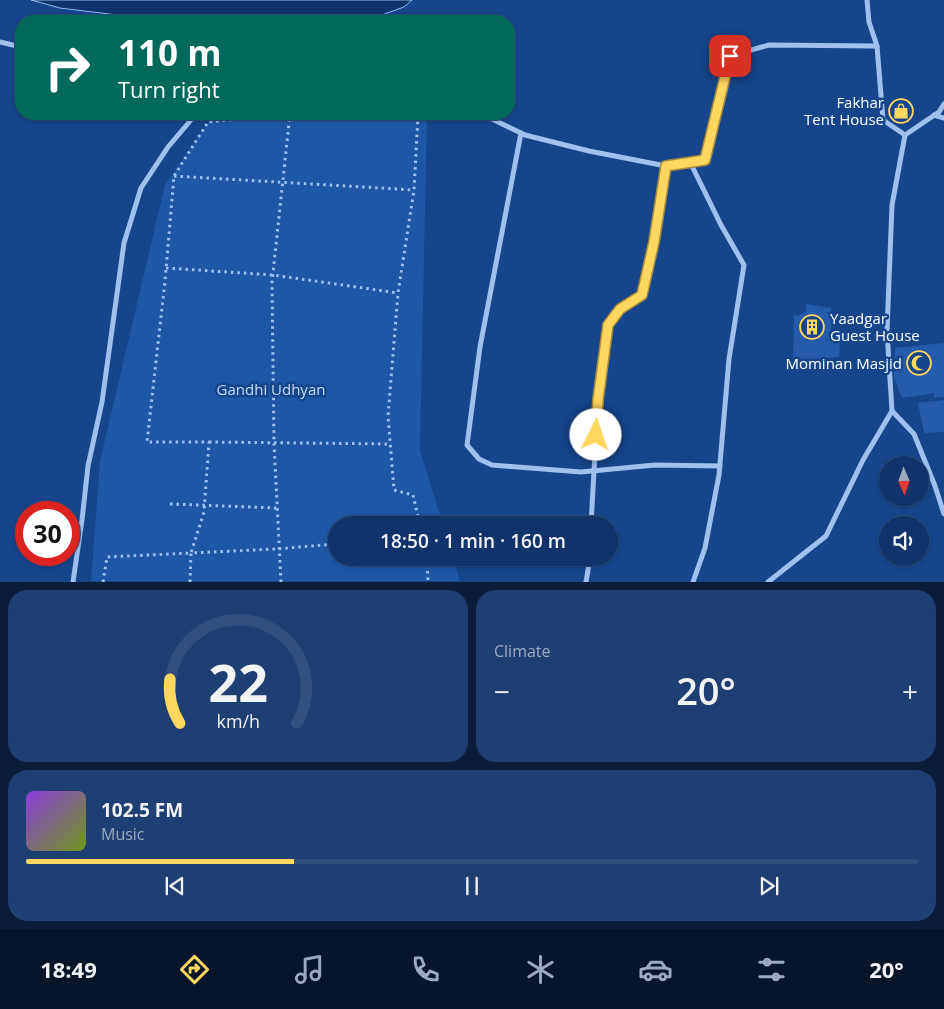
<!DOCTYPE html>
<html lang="en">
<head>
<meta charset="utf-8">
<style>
	body { margin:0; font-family:"Open Sans",sans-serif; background:#1e3f71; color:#f1f3f6; height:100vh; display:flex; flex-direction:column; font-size:19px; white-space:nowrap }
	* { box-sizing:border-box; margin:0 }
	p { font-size:16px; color:#9caac0 }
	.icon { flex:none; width:28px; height:28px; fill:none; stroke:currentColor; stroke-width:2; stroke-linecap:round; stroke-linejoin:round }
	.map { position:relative; height:582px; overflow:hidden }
	.side { display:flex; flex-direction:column; gap:8px; padding:8px; background:#091d3a; flex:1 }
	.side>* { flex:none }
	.guide { position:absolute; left:15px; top:15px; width:500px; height:105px; border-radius:20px; box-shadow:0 1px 4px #0004,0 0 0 1px #304f7d; background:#00695c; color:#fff; overflow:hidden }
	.needle { width:32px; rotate:178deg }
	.tools { position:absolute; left:879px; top:456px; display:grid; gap:10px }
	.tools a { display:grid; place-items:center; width:50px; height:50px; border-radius:50%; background:#103469; box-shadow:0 1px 4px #0004,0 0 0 1px #304f7d; font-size:25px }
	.speed { position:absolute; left:15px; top:501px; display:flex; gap:10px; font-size:25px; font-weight:700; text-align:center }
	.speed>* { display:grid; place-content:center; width:65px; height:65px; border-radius:50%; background:#103469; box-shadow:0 1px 4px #0004,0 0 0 1px #304f7d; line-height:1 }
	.speed .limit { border:8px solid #d22; background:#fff; color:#111 }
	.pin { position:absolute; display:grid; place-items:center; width:42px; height:42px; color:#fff; margin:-21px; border-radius:10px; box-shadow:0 2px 8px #0006 }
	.me { position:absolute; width:55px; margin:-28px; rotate:4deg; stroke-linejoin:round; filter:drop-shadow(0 0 4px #0008) }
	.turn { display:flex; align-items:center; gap:18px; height:105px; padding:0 20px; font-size:22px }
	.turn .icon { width:65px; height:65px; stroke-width:2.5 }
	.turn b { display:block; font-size:35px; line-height:42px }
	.big { font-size:38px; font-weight:600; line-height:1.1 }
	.side .card { flex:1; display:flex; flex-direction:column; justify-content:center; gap:8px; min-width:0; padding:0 18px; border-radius:20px; background:#1e3f71 }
	.side .dial { align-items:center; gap:0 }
	.dial svg { height:130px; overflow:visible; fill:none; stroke:#304f7d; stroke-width:7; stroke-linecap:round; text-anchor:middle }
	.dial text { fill:#f1f3f6; stroke:none }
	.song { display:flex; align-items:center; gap:15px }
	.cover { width:60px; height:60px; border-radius:8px; background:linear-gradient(135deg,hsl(270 70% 55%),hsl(80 70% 35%)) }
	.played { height:5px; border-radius:2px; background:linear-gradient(90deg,#ffd65e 30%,#304f7d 30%) }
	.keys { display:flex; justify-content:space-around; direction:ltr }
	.heat { display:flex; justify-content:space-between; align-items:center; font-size:28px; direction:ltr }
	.side .tiles { flex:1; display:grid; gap:8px; grid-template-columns:1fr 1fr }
	.card:last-child { grid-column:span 2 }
	.trip { position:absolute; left:328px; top:516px; width:290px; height:50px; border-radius:25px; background:#103469; box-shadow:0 1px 4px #0004,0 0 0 1px #304f7d; font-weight:600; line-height:50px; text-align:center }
	.tab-bar { display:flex; height:80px; justify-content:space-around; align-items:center; background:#06152a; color:#9caac0 }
	.tab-bar .icon { width:35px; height:35px }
	.tab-bar .active { color:#ffd65e }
	.tab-bar b { font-size:22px; color:#f1f3f6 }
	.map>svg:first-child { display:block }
	.green { fill:#1f56a5 }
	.water { fill:#0e3269; stroke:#92bbf2 }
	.building { fill:#255baa }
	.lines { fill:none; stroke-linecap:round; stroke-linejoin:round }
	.path { stroke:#a0c1ef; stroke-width:3; stroke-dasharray:2.5 4; stroke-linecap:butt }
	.street { stroke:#a0c1ef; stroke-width:5 }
	.route-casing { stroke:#a68b3d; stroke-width:12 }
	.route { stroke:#ffd65e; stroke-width:9 }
	.labels { text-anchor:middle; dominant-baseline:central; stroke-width:5; stroke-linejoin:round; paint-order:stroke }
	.poi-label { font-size:15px; fill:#fff; stroke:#16458c; text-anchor:end }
	.park-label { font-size:15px; fill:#c6dcfb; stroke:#16458c }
</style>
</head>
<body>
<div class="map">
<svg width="944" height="582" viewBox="0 0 944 582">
	<rect width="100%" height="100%" fill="#16458c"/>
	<path class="green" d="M214,114H427L420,450L443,525H336V558H453L460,581H91L100,461L165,185Z"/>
	<path class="water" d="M31,0H412L404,7L365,21H167L60,8Z"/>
	<g class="building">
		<path d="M806,304L831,308V339L840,340L839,357L793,362L794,315L799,316L806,311Z"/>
		<path d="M944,343V397L934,398V393L902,398L894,378L895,348Z"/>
		<path d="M944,400V432L924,433L918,403Z"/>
	</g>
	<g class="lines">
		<g class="path">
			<path d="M411,114L418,116L414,190L398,293L388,416L394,490L413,495L420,525"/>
			<path d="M174,176L414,190"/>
			<path d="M166,268L273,275L398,293"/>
			<path d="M209,442L390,444"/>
			<path d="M170,504L277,508"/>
			<path d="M427,558L428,582"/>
			<path d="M103,582L107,557L191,553L204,512L209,442H147L165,281L174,176L208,122L288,114"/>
			<path d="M190,582L191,553L275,549L336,544"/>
			<path d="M281,582L274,443L272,282L290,114"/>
		</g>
		<g class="street">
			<path d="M867,0L869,22L877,46"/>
			<path d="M0,42L21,47"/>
			<path d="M482,114L525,135L589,151L666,166L705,160L730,56L769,45L877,46L883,120L905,135L892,205L887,331L892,411L863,460L826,536L768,582"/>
			<path d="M934,115L944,118"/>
			<path d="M521,133L480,347L467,445L479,459L492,465L581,472L655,465L720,466"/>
			<path d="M905,135L939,112L944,104"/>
			<path d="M690,162L721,225L744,265L729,359L719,475L705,548L693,582"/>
			<path d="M892,411L914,434L935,486L944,514"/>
			<path d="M591,525L598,399L608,325L620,309L642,295L654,242L666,166"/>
			<path d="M73,582L82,520L88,466L102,402L124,243L141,188L168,147L196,114"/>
			<path d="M586,582L590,558"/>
		</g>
	</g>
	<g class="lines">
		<g class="route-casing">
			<path id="route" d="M596,435L598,400L608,325L620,309L642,295L654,242L666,166L705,160L730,56"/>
		</g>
		<use href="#route" class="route"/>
	</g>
	<defs>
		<g id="shop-ring" transform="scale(1.25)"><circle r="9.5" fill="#16458c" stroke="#ffd65e" stroke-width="1.5"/><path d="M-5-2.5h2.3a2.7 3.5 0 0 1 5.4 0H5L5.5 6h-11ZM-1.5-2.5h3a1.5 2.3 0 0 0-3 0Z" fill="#ffd65e"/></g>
		<g id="building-ring" transform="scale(1.25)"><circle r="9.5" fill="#16458c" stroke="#ffd65e" stroke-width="1.5"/><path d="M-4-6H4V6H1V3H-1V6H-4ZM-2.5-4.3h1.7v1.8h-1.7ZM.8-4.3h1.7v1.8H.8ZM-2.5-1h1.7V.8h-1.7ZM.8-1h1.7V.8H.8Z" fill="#ffd65e"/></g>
		<g id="mosque-ring" transform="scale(1.25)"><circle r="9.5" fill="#16458c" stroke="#ffd65e" stroke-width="1.5"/><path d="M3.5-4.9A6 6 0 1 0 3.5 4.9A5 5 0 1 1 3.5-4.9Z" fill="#ffd65e"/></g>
	</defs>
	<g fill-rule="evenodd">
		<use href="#shop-ring" x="901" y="111"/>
		<use href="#building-ring" x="812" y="327"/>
		<use href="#mosque-ring" x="919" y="363"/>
	</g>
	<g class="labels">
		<g class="poi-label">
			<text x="884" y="102">Fakhar<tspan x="884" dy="17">Tent House</tspan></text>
			<text x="830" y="318" text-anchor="start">Yaadgar<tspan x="830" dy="17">Guest House</tspan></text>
			<text x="902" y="363">Mominan Masjid</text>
		</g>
		<g class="park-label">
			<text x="271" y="389">Gandhi Udhyan</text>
		</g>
	</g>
</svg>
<div class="tools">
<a><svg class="needle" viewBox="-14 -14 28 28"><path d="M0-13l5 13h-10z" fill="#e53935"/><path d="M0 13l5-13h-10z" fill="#9caac0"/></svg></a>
<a><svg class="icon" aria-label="sound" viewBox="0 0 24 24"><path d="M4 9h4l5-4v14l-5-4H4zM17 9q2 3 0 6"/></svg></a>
</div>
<div class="speed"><div class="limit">30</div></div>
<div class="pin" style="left:730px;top:56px;background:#d93025"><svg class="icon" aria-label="arrive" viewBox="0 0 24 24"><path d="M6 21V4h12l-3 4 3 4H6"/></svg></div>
<svg class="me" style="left:596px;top:435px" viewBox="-20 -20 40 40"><circle r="19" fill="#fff"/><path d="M0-13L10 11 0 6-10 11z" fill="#ffd65e"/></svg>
<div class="trip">18:50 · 1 min · 160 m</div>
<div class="guide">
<div class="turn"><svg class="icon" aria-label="right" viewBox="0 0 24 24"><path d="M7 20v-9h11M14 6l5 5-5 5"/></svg><div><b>110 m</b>Turn right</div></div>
</div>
</div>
<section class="side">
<div class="tiles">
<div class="card dial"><svg viewBox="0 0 100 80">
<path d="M14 69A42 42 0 1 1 86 69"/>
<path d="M14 69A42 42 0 0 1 8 42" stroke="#ffd65e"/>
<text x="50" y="56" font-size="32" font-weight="700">22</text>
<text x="50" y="72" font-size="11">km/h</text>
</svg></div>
<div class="card"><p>Climate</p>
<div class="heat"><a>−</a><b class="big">20°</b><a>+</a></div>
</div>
<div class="card">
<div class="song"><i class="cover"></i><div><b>102.5 FM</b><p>Music</p></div></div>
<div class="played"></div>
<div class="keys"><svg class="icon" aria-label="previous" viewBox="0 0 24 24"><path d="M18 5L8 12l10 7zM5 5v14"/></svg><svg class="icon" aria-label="pause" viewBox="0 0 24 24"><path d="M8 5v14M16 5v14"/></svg><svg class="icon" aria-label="next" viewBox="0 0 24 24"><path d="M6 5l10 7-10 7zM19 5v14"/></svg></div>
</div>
</div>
</section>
<nav class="tab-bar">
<b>18:49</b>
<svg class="icon active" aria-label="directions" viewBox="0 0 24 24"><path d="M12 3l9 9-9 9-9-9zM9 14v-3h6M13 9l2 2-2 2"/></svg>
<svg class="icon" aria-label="music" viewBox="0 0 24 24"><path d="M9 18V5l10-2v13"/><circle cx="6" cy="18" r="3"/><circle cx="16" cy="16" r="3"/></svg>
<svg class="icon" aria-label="phone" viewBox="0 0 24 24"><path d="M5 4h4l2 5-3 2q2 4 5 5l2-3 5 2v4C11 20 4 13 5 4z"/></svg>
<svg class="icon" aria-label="climate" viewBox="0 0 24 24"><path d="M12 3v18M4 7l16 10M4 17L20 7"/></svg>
<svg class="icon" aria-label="car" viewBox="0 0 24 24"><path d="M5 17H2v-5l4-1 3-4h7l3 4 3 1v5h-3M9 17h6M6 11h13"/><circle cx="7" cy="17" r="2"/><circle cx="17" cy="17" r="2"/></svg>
<svg class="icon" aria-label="filters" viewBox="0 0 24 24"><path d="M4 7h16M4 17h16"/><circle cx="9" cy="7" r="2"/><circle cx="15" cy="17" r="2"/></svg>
<b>20°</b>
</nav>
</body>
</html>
